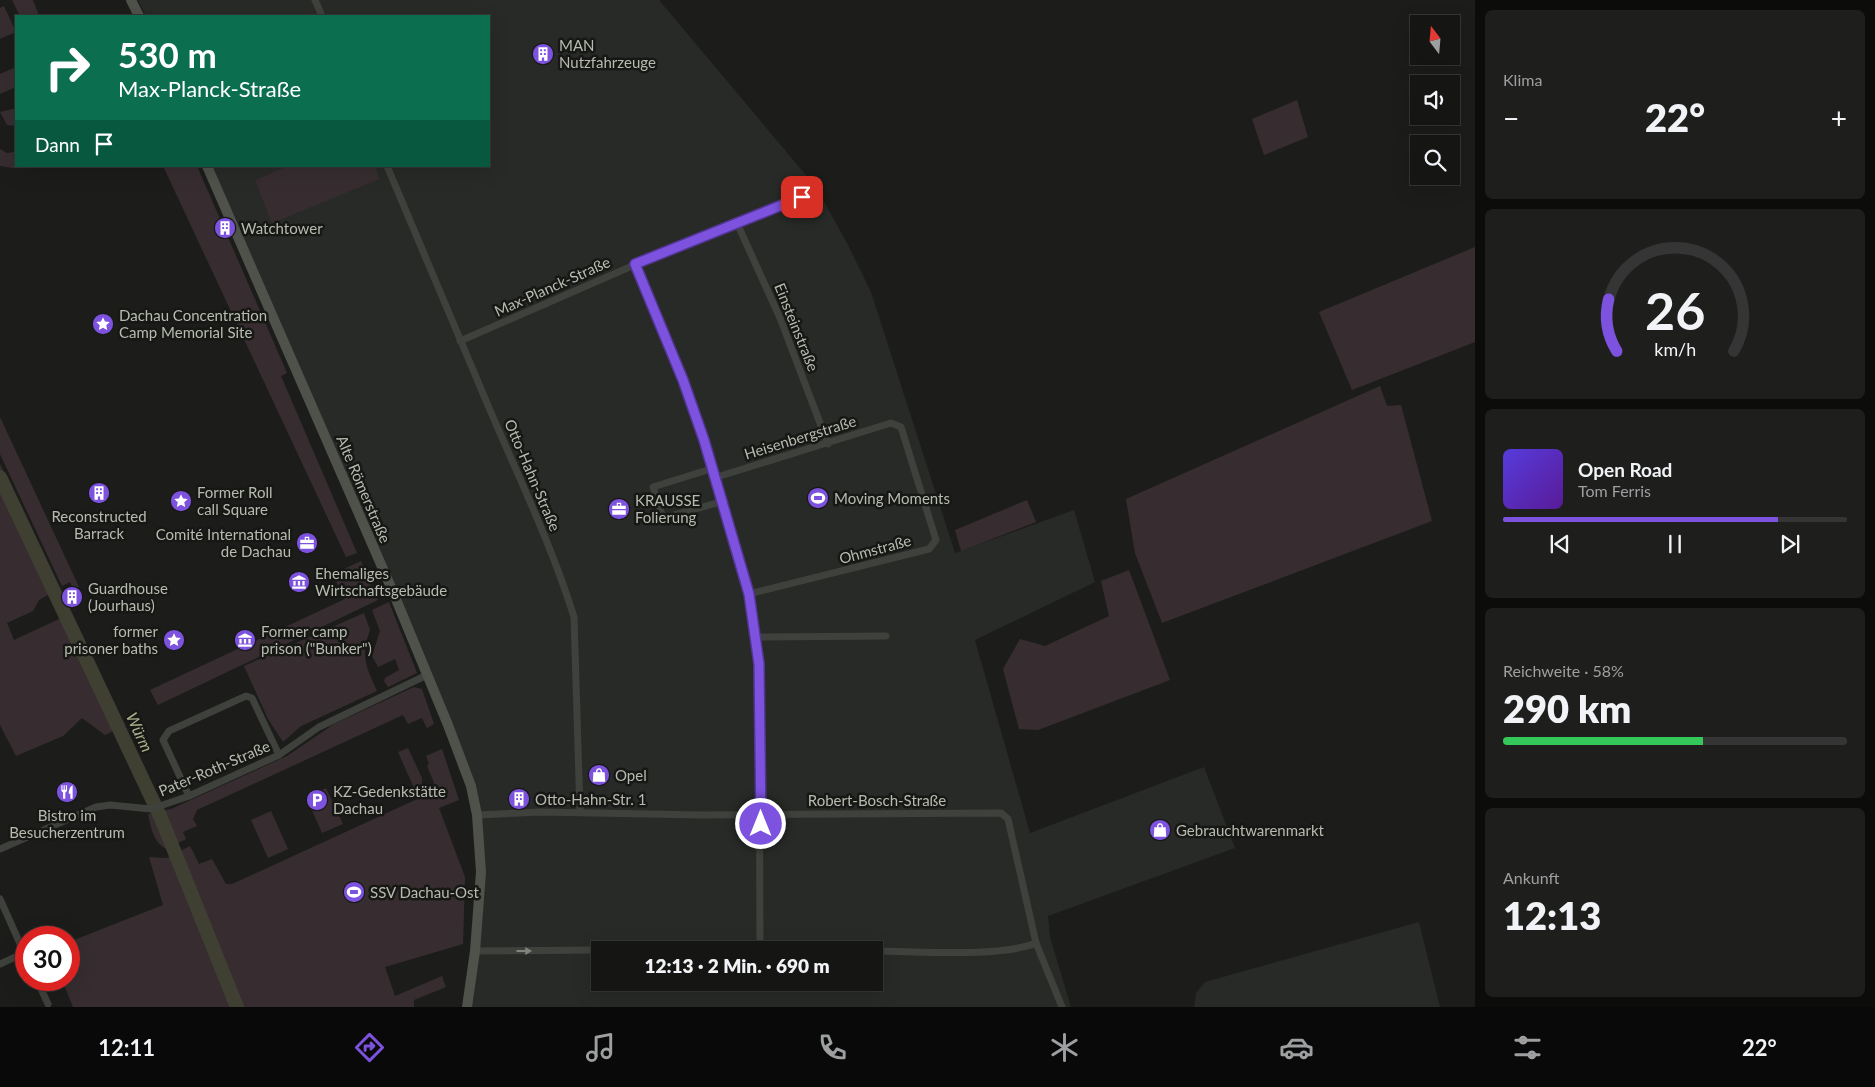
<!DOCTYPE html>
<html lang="de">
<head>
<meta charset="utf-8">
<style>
	body { margin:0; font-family:Lato,sans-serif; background:#1e1f1d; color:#f1f3f6; height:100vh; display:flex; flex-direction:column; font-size:19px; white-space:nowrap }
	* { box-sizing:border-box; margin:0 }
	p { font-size:16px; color:#9d9fa0 }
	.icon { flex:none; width:28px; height:28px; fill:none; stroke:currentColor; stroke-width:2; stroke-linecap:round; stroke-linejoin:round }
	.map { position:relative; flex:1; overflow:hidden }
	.side { display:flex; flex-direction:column; gap:10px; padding:10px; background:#0c0c0b; width:400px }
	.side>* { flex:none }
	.top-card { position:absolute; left:15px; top:15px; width:475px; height:152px; border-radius:0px; box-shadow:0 5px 20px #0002,0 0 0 1px #343534; background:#0b6e4f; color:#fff; overflow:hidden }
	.needle { width:32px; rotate:344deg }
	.tools { position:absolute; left:1410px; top:15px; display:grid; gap:10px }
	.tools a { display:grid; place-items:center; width:50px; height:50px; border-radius:0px; background:#151614; box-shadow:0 5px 20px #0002,0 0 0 1px #343534; font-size:25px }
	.speed { position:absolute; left:15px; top:926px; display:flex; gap:10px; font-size:25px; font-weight:700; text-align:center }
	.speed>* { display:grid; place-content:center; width:65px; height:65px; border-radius:50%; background:#151614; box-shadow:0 5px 20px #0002,0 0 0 1px #343534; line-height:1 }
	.speed .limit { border:8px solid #d22; background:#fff; color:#111 }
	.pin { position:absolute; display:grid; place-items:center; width:42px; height:42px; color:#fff; margin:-21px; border-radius:10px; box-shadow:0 2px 8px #0006 }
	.me { position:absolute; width:55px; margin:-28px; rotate:0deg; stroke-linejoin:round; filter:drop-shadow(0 0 4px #0008) }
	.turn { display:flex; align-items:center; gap:18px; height:105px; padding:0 20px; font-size:22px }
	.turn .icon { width:65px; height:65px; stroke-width:2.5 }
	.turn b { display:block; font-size:35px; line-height:42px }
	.then { display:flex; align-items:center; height:48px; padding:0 20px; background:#0003; gap:10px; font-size:19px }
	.big { font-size:38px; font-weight:800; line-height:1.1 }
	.side .card { flex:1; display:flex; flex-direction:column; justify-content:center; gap:8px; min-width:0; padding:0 18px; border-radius:8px; background:#1e1f1d }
	.side .dial { align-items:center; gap:0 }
	.dial svg { height:130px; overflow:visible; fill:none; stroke:#343534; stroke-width:7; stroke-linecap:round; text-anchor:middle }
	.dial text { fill:#f1f3f6; stroke:none }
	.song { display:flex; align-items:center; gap:15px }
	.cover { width:60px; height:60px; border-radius:8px; background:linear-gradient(135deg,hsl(250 70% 55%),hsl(270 70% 35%)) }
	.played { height:5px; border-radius:2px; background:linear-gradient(90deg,#7c52de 80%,#343534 80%) }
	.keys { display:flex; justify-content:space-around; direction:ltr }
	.heat { display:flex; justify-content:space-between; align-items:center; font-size:28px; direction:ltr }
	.charge { height:8px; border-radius:4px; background:linear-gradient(90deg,#34c759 58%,#343534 0) }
	.trip { position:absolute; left:591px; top:941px; width:292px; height:50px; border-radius:0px; background:#151614; box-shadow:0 5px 20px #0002,0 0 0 1px #343534; font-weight:800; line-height:50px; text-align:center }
	.menu { display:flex; height:80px; justify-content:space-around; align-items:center; background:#080908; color:#9d9fa0 }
	.menu .icon { width:35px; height:35px }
	.menu .active { color:#7c52de }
	.menu b { font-size:22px; color:#f1f3f6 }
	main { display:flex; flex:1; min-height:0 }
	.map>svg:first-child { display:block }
	.built { fill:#282a27; fill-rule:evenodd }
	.green { fill:#372d30 }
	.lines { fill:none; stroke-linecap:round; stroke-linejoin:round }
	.river { stroke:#3f4032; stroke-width:14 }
	.minor { stroke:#3f413c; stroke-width:7 }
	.secondary { stroke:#4f514b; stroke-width:10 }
	.oneway { fill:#81847b }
	.route-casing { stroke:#513590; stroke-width:12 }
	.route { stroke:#7c52de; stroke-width:9 }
	.labels { text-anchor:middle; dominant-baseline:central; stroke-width:5; stroke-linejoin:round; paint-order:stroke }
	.poi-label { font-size:15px; fill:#b7bbaf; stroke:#171816; text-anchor:start }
	.street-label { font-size:15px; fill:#b7bbaf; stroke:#171816 }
	.water-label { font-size:16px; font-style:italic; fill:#adb18b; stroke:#171816 }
</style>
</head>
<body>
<main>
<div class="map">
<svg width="1475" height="1007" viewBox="0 0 1475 1007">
	<rect width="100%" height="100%" fill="#1c1d1b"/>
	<g class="built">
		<path d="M138,0H659L816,187L847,243L871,292L955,553L1074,510L1095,582L975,640L1030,833L1204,767L1235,848L1048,916L1050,937L1071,1007H467L480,862L464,765L210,166H489V16H146ZM600,950H875V982H600Z"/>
		<path d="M1419,922L1440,1007H1194L1196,993L1205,982Z"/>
	</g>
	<g class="green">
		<path d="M12,0H33L38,13V16H20Z"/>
		<path d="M4,6L16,32L0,39V8Z"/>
		<path d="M16,67V87L0,94V74Z"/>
		<path d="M1297,100L1308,137L1264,155L1252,119Z"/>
		<path d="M12,109L16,110V126L7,125L0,112Z"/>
		<path d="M0,149L7,153L14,152L16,166H21L13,168L0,166Z"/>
		<path d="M163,166H197L287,373L281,376L357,553L346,557Z"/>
		<path d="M288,166H375L380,179L272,223L255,180Z"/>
		<path d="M1475,247V342L1352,390L1319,312Z"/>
		<path d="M1380,386L1387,406L1401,405L1432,521L1162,623L1135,553L1126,499Z"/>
		<path d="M0,417L79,587L73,589L70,582L62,586L0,454Z"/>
		<path d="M0,464L58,589L39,600L33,611L7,623L14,640L72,613L125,725L105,735L82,718L63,736L16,756L0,725Z"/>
		<path d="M1027,500L1036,522L961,551L955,530Z"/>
		<path d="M361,561L378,600L158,705L150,690L345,599L334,577L337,576L335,573Z"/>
		<path d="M1129,570L1170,680L1038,730L1019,729L1003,669L1020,639L1045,646L1109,616L1101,581Z"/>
		<path d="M389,602L417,673L388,687L384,681L385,678L399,670L395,659L378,667L372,656L380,631L372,610Z"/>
		<path d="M364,613L370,630C360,657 366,666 377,691L301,726L283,742L268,719L244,666Z"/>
		<path d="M414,687L422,689L434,724L427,728L422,718L408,724L403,715L197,810L193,819L197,826L183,832L186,839L166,849C153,842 151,827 148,814L171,809L287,756L334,724Z"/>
		<path d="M408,748L422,778V785L415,790L398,752Z"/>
		<path d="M442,749L459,800L439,808L465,877L463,944L385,967L395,996L442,976L446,987L414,1000V1007H73L62,980H69V942L163,905L149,857L167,858L190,846L199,864L212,859L226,884H232L437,790L427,766L429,764L426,756Z"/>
		<path d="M326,788L343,824L322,833L306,797Z"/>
		<path d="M271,811L288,849L268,858L251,820Z"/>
	</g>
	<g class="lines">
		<path class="river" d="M0,477L161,818L237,1007"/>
		<g class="minor">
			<path d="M315,0L322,16"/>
			<path d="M387,166C421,245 453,324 487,403C517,474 551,543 574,617L580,812"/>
			<path d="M737,223L780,318L828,444"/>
			<path d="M635,264L683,381L704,440L749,594L759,664L760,950"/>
			<path d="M460,341L671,249L802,197L809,187L818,182"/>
			<path d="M714,468L653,487L663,518L724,501"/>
			<path d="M717,477L891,423L901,427L936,540L929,549L749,594"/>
			<path d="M756,637L886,636"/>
			<path d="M189,796L163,740L169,731L246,696L252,698L279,755"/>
			<path d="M477,815L540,812L703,815L1001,813L1008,819L1036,943L1062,1007"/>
			<path d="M0,849L96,807L110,805L151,809L189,796L279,755L319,727L427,675"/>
			<path d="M0,899L26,957"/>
			<path d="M475,951L600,950"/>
			<path d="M875,951C917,951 1000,958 1036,943"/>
			<path d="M0,964L24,953"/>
			<path d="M37,980L48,1004"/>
		</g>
		<g class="secondary">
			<path d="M131,0L139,16"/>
			<path d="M207,166L393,592L448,725L471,786L477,815L481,872L475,951L467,1007"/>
		</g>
	</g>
	<defs><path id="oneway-solid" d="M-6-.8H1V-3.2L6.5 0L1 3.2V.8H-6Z" transform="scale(1.25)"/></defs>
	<use class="oneway" href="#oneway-solid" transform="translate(524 951)"/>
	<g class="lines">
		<g class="route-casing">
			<path id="route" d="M761,824L759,664L749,594L704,440L683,380L635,264L802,197"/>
		</g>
		<use href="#route" class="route"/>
	</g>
	<defs>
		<g id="building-disc" transform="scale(1.125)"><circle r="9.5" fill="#7c52de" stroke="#171816"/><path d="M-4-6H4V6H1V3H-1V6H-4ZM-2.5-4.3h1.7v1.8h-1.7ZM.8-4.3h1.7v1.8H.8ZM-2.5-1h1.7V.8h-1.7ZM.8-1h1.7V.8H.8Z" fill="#fff"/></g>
		<g id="sight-disc" transform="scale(1.125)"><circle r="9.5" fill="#7c52de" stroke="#171816"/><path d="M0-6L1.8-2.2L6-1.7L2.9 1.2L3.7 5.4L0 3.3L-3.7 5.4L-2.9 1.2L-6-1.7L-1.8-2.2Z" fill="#fff"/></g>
		<g id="stadium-disc" transform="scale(1.125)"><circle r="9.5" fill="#7c52de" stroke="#171816"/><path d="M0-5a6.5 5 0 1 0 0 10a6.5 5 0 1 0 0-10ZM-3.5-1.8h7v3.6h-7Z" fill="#fff"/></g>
		<g id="office-disc" transform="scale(1.125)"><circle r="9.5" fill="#7c52de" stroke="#171816"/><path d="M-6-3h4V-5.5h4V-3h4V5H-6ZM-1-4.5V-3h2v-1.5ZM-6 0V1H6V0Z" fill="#fff"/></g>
		<g id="museum-disc" transform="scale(1.125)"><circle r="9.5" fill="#7c52de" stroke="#171816"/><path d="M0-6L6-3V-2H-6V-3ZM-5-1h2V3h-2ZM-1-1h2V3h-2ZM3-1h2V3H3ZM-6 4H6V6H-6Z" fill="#fff"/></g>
		<g id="shop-disc" transform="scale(1.125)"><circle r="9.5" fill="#7c52de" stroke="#171816"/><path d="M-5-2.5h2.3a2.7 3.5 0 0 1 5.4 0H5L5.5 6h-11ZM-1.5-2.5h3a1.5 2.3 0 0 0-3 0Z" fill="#fff"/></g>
		<g id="restaurant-disc" transform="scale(1.125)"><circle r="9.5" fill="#7c52de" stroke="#171816"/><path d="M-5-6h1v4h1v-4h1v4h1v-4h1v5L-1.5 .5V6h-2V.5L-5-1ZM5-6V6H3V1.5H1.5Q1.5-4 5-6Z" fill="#fff"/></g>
		<g id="parking-disc" transform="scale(1.125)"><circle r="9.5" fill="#7c52de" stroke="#171816"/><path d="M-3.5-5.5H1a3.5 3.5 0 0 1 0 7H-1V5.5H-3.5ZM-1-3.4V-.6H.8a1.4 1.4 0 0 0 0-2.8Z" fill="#fff"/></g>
	</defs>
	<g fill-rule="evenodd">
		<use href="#building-disc" x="543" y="54"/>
		<use href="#building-disc" x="225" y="228"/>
		<use href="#sight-disc" x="103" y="324"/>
		<use href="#building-disc" x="99" y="493"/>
		<use href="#stadium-disc" x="818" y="498"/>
		<use href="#sight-disc" x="181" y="501"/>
		<use href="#office-disc" x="619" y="509"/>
		<use href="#office-disc" x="307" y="543"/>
		<use href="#museum-disc" x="299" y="582"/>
		<use href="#building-disc" x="72" y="597"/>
		<use href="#sight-disc" x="174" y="640"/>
		<use href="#museum-disc" x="245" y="640"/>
		<use href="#shop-disc" x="599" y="775"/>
		<use href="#restaurant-disc" x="67" y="792"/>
		<use href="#building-disc" x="519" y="799"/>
		<use href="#parking-disc" x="317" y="800"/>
		<use href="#shop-disc" x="1160" y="830"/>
		<use href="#stadium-disc" x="354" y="892"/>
	</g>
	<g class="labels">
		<g class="poi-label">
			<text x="559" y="45">MAN<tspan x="559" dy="17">Nutzfahrzeuge</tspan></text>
			<text x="241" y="228">Watchtower</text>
			<text x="119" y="315">Dachau Concentration<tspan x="119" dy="17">Camp Memorial Site</tspan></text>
			<text x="197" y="492">Former Roll<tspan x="197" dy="17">call Square</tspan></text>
			<text x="834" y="498">Moving Moments</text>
			<text x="635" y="500">KRAUSSE<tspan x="635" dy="17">Folierung</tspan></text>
			<text x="99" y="516" text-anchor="middle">Reconstructed<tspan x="99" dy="17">Barrack</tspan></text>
			<text x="291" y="534" text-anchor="end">Comité International<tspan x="291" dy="17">de Dachau</tspan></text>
			<text x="315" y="573">Ehemaliges<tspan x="315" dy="17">Wirtschaftsgebäude</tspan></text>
			<text x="88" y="588">Guardhouse<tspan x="88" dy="17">(Jourhaus)</tspan></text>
			<text x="158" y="631" text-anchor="end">former<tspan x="158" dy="17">prisoner baths</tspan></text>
			<text x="261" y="631">Former camp<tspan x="261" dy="17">prison ("Bunker")</tspan></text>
			<text x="615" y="775">Opel</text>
			<text x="333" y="791">KZ-Gedenkstätte<tspan x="333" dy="17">Dachau</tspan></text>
			<text x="535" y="799">Otto-Hahn-Str. 1</text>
			<text x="67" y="815" text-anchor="middle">Bistro im<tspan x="67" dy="17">Besucherzentrum</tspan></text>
			<text x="1176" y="830">Gebrauchtwarenmarkt</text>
			<text x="370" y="892">SSV Dachau-Ost</text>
		</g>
		<g class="street-label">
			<text transform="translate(552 286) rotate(-24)">Max-Planck-Straße</text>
			<text transform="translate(797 327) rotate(68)">Einsteinstraße</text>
			<text transform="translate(800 437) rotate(-17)">Heisenbergstraße</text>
			<text transform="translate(533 475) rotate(67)">Otto-Hahn-Straße</text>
			<text transform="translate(364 489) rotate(67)">Alte Römerstraße</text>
			<text transform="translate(875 549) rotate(-15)">Ohmstraße</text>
			<text transform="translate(214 768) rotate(-23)">Pater-Roth-Straße</text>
			<text x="877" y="800">Robert-Bosch-Straße</text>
		</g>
		<g class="water-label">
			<text transform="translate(140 732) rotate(65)">Würm</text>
		</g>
	</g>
</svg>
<div class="tools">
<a><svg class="needle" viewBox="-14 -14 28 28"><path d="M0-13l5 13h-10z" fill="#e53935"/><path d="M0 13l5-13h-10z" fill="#9d9fa0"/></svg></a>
<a><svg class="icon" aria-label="sound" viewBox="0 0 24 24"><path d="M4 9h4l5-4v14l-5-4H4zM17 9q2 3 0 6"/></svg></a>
<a><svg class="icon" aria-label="search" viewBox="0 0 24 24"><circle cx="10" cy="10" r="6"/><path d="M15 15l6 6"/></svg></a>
</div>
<div class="speed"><div class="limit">30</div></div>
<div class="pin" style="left:802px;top:197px;background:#d93025"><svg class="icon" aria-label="arrive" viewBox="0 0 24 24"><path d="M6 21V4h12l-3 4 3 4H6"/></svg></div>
<svg class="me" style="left:761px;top:824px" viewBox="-20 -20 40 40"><circle r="17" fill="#7c52de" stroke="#fff" stroke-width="3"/><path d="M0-11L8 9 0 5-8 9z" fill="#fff"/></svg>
<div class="trip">12:13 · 2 Min. · 690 m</div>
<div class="top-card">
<div class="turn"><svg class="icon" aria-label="right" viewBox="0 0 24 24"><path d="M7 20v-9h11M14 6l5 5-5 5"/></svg><div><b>530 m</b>Max-Planck-Straße</div></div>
<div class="then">Dann<svg class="icon" aria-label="arrive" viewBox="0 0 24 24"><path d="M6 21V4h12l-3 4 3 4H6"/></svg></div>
</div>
</div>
<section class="side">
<div class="card"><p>Klima</p>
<div class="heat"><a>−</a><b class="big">22°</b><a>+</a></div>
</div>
<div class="card dial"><svg viewBox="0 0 100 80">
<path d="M14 69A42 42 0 1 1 86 69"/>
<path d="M14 69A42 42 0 0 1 9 37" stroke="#7c52de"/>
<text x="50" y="56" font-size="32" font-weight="700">26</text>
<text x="50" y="72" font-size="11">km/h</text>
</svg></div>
<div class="card">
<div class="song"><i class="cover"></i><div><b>Open Road</b><p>Tom Ferris</p></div></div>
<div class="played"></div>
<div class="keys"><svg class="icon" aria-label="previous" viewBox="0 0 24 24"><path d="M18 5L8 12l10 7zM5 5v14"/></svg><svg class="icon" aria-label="pause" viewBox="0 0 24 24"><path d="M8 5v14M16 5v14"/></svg><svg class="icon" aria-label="next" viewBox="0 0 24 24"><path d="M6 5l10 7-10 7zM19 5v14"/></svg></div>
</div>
<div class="card"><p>Reichweite · 58%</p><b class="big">290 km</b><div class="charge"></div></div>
<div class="card"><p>Ankunft</p><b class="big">12:13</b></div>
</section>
</main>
<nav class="menu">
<b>12:11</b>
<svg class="icon active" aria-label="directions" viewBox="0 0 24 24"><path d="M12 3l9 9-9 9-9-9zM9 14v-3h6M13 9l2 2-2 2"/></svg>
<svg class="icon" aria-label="music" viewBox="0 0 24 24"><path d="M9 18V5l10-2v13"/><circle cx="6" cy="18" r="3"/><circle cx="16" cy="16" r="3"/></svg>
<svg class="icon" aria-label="phone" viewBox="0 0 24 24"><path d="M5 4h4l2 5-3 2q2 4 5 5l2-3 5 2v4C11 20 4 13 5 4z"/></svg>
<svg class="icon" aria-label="climate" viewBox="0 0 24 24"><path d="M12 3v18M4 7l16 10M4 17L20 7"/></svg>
<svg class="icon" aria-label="car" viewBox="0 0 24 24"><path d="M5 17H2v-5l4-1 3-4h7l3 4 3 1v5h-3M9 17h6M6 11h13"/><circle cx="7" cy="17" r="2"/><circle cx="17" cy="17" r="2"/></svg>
<svg class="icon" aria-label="filters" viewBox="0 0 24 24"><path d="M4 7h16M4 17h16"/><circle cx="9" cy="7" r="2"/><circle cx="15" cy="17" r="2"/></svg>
<b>22°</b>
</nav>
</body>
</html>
